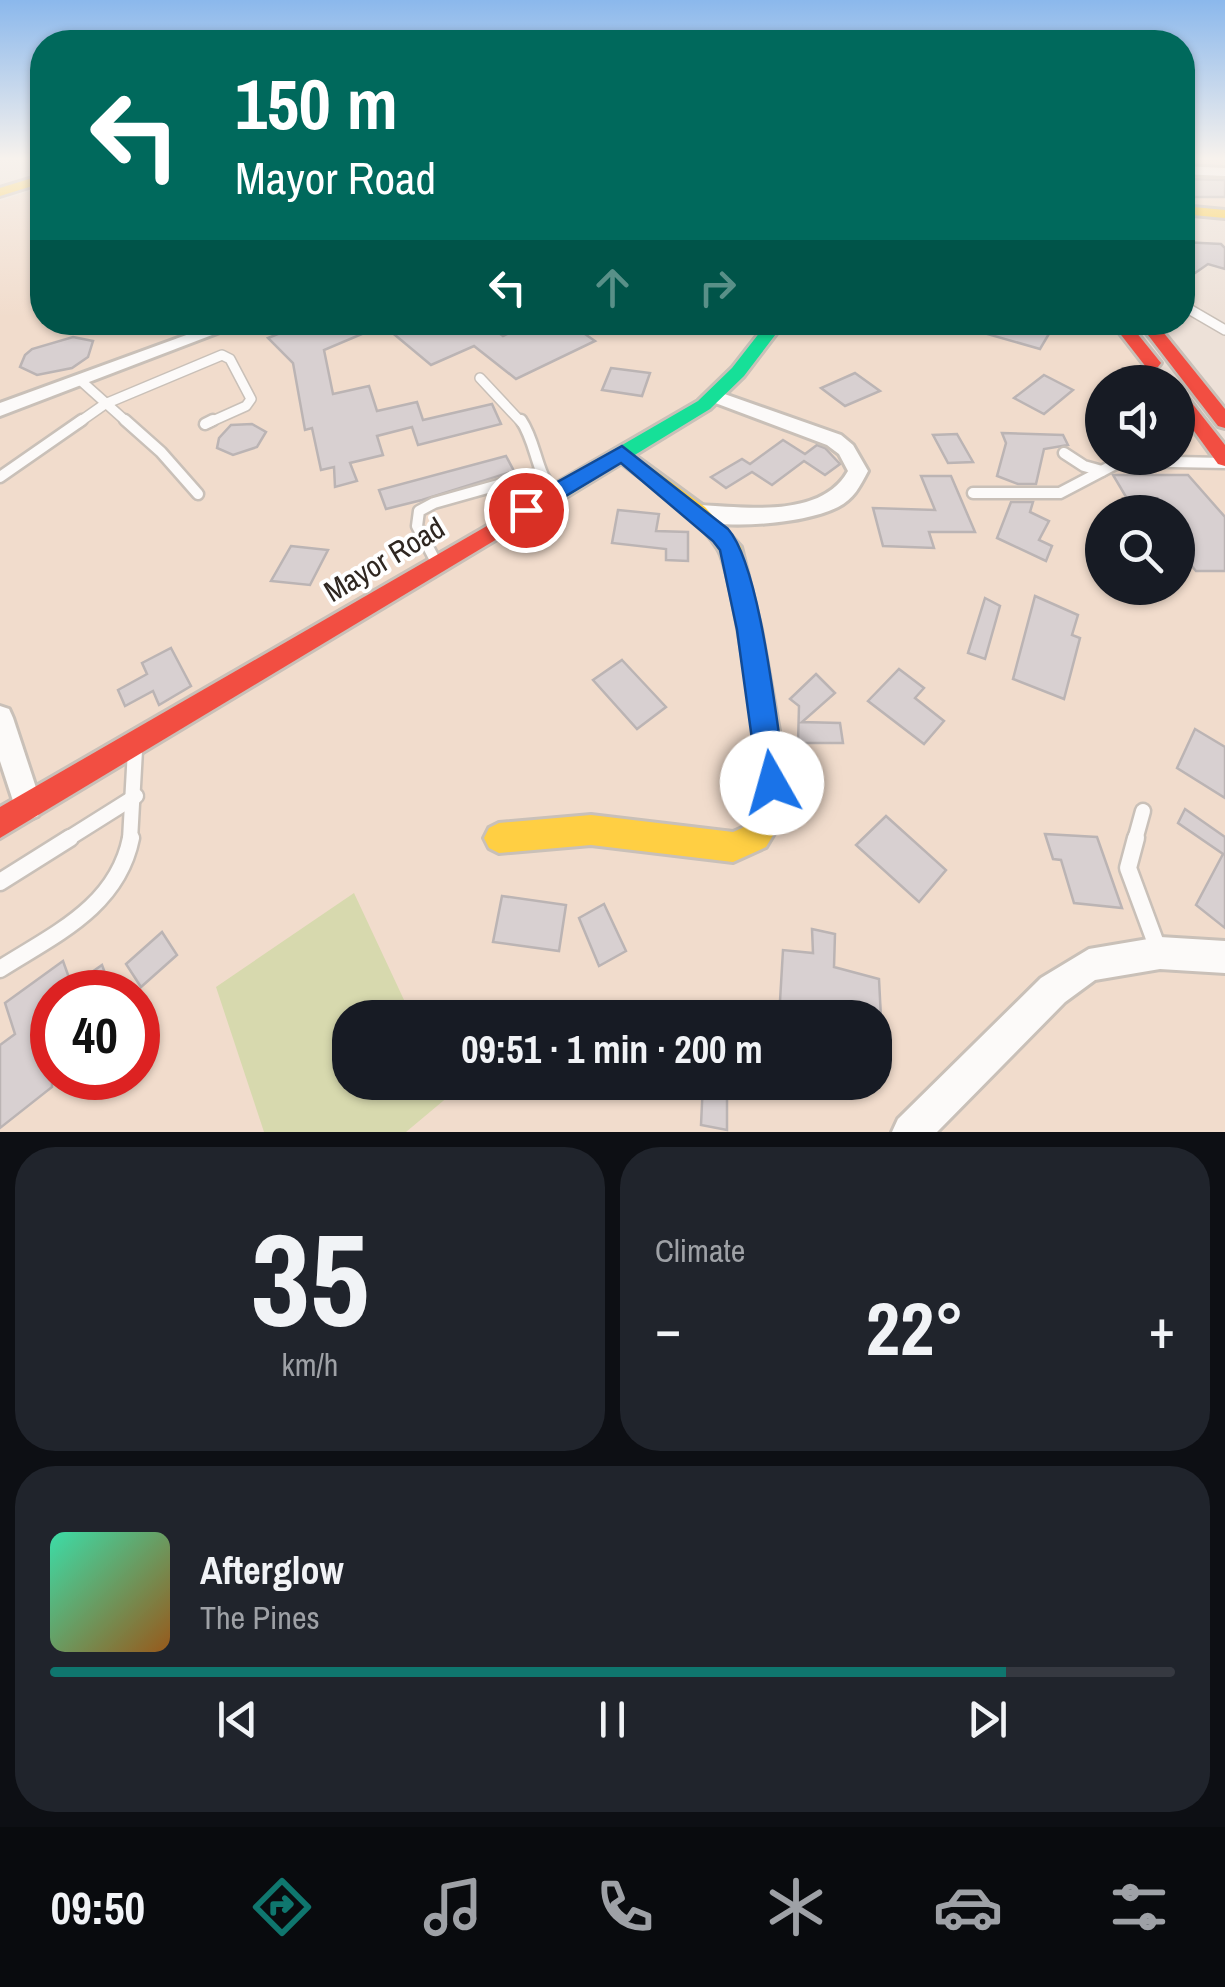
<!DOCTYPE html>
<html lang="en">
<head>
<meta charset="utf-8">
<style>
	body { margin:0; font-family:"Archivo Narrow",sans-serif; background:#20242c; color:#f1f3f6; height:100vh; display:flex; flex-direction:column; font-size:38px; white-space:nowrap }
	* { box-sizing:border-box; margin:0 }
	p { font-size:32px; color:#9ea1a6 }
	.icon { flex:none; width:55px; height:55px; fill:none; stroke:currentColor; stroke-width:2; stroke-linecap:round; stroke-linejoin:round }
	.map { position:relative; height:1132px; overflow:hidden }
	.sheet { display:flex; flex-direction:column; gap:15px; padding:15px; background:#0d0f14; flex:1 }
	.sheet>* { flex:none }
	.top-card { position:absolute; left:30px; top:30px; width:1165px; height:305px; border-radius:40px; box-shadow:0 2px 8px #0004; background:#00695c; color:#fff; overflow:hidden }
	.controls { position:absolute; left:1085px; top:365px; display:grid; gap:20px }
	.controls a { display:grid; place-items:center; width:110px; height:110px; border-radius:50%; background:#171b24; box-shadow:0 2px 8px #0004; font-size:50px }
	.speed { position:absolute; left:30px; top:970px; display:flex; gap:20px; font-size:50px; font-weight:700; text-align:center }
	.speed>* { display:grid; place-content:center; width:130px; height:130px; border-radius:50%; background:#171b24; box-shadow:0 2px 8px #0004; line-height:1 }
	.speed .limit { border:15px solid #d22; background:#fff; color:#111 }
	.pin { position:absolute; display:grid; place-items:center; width:85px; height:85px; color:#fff; margin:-42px; border:5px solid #fff; border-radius:50%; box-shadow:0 2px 10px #0007 }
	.me { position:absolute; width:110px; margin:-55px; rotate:353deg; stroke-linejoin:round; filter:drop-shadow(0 0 8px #0008) }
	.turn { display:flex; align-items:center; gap:35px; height:210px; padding:0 40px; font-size:45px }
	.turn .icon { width:130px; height:130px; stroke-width:2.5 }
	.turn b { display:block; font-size:70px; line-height:85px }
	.lanes { display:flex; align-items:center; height:95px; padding:0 40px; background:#0003; justify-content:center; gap:50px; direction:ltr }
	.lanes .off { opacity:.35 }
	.big { font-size:75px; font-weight:700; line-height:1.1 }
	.sheet .widget { flex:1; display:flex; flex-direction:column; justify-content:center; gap:15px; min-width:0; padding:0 35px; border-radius:40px; background:#20242c }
	.sheet .dial { align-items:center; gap:0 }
	.dial b { font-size:130px; line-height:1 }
	.song { display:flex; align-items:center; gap:30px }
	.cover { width:120px; height:120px; border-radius:15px; background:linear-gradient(135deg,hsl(160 70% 55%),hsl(30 70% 35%)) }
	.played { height:10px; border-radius:5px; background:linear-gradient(90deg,#0f766e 85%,#363941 85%) }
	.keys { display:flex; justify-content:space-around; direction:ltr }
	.heat { display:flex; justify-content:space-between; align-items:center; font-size:55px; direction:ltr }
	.sheet .tiles { flex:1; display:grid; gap:15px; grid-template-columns:1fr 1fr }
	.widget:last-child { grid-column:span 2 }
	.trip { position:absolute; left:332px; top:1000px; width:560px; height:100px; border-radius:40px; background:#171b24; box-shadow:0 2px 8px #0004; font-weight:700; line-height:100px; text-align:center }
	.tabs { display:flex; height:160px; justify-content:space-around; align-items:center; background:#090b0e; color:#9ea1a6 }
	.tabs .icon { width:70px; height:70px }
	.tabs .active { color:#0f766e }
	.tabs b { font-size:45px; color:#f1f3f6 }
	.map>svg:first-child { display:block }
	.built { fill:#f1dccc; fill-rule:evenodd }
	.green { fill:#d7d9ae }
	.building { fill:#d8d0d1; stroke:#bbb4b4; stroke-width:2.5 }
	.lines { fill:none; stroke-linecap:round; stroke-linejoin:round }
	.lane-far3-casing { stroke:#c9c0b8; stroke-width:12 }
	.lane-far2-casing { stroke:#c9c0b8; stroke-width:15 }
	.lane-far1-casing { stroke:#c9c0b8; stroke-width:19 }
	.lane-casing { stroke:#c9c0b8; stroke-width:21 }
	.street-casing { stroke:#c9c0b8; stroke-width:6 }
	.fast-casing { stroke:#c9c0b8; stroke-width:6 }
	.slow-casing { stroke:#c9c0b8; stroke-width:6 }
	.jam-casing { stroke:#c9c0b8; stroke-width:6 }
	.lane-far3 { stroke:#fcfaf9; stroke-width:9 }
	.lane-far2 { stroke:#fcfaf9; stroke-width:10 }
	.lane-far1 { stroke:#fcfaf9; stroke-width:14 }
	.lane { stroke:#fcfaf9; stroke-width:16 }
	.street { fill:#fcfaf9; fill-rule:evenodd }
	.fast { fill:#16e098; fill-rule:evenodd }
	.slow { fill:#ffcf43; fill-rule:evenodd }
	.jam { fill:#f24e42; fill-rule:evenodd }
	.route { fill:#1a73e8; stroke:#114b97; stroke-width:2.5 }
	.labels { text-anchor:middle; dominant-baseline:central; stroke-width:8; stroke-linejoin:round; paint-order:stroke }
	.street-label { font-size:30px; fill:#2f2721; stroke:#fff }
</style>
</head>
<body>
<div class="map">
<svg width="1225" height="1132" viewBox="0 0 1225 1132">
	<rect width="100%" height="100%" fill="#ede1d8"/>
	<g class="built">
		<path d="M1182,158H1225V211L1183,208Z"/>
		<path d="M42,187V322L1113,323L1159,382H1102V458H1178V407L1225,468V1132H0V201ZM1102,512H1178V588H1102ZM52,992H138V1078H52ZM350,1018H875V1082H350Z"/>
	</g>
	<path class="green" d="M354,893L412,1017L350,1018V1082L442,1083L449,1096L406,1132H264L216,987Z"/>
	<g class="building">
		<path d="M1182,179L1225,180V197H1182Z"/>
		<path d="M1182,242L1221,244L1225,248V269L1208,264L1195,273L1182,274Z"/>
		<path d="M307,322H484L503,336L532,322H555L561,327L569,323L595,341L516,379L474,346L431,365L383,325L324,350L333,394L369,386L377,411L417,402L423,420L492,404L501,424L418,445L412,427L377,436L383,455L350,463L357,481L335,487L334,467L321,470L312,428L305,430L293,363L268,338Z"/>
		<path d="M992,322H1056L1040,349L984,333Z"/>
		<path d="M73,337L93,341L88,357L72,368L37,375L20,367L25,355L32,349Z"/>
		<path d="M611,368L650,373L642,396L602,390Z"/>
		<path d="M855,373L880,391L845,406L821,388Z"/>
		<path d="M1044,375L1073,390L1044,414L1014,398Z"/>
		<path d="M252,424L266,432L257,447L233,455L217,448L219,438L231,425Z"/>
		<path d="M1002,433L1063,435L1068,445L1044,449L1036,484H1018L997,476L1006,443Z"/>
		<path d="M957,434L973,462L948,463L933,435Z"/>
		<path d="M783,440L805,454L817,445L825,448L840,464L825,475L804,461L772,485L752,472L726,488L711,477L742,459L750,464Z"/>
		<path d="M506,456L514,471L422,500L386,509L379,490Z"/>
		<path d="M1113,475H1188L1225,517V571H1196L1178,550V512H1135Z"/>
		<path d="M921,476H951L975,532H929L934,548L883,546L873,508L935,510Z"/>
		<path d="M1011,502H1033L1030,512L1049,521L1039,540L1052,546L1046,561L997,538Z"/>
		<path d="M618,510L659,514L656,531L688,532V561L666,560V549L612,543Z"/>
		<path d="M291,546L328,550L310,585L271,581Z"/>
		<path d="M1035,596L1078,615L1072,635L1080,638L1064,699L1013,679Z"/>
		<path d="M985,598L1000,606L985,659L968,653Z"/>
		<path d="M171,648L191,686L159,705L153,691L125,706L118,690L147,674L142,663Z"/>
		<path d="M622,660L666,707L637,729L593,680Z"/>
		<path d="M899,669L924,688L915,698L944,721L924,744L868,701Z"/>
		<path d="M816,674L835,693L802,722L840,723L843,743H798L799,706L790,699Z"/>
		<path d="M1195,729L1225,747V798L1177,768Z"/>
		<path d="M1185,809L1225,837V928L1196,905L1223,854L1178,823Z"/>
		<path d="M886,816L946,870L919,902L856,845Z"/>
		<path d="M1045,834L1097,837L1122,908L1074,903L1061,860L1053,859Z"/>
		<path d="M502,896L566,905L559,951L493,942Z"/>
		<path d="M604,904L626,951L599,966L579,918Z"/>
		<path d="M812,929L835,934L834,967L879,979L881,1018H779L783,950L813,953Z"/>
		<path d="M162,932L177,955L141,987L126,964Z"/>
		<path d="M63,961L72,986L102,965L112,992H52V1087L0,1128V1045L15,1034L5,1003Z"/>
		<path d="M703,1082H727V1130L701,1125Z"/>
	</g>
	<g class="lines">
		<g class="lane-far3-casing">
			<g id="lane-far3">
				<path d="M1182,305L1225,330"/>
				<path d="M480,378L522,423"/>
				<path d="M80,380L128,423"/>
				<path d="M78,423L105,404L222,355L230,359L251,399L246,406L208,423"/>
			</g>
		</g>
		<g class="lane-far2-casing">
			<g id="lane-far2">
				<path d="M125,420L161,452L198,494"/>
				<path d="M521,420C537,444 535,471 554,493"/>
				<path d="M205,424L213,420"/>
				<path d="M1064,453L1084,466L1102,471"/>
				<path d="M0,477L82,420"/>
				<path d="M973,493H1060L1121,461L1225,463"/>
				<path d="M436,562L417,526L419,511L434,503L537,474"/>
			</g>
		</g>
		<g class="lane-far1-casing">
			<g id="lane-far1">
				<path d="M66,840L136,796"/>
				<path d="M130,840L135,750"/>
				<path d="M1135,840L1143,811"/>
			</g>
		</g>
		<g class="lane-casing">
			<g id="lane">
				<path d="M1136,838L1128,868L1158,949"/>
				<path d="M0,882L70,838"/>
				<path d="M0,969C55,934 117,907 131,838"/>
			</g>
		</g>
		<g class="street-casing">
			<g id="street">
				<path d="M1182,166L1225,168V176L1182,174Z"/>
				<path d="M222,322H246L0,416V403Z"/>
				<path d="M716,391L841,435L853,445L868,471C860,486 854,499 838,507C804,524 727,530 691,519L687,513L691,507L698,505C745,507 821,519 848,471L839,454L827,445L710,401V393Z"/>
				<path d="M0,706L9,709L13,718L42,806L38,816L28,820L18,816L0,761Z"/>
				<path d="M1160,937L1225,941V973L1160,969L1095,980L1065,1002L937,1132H892L898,1119L1041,978L1089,949Z"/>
			</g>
		</g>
		<g class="fast-casing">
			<path id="fast" d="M768,322H785L744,376L710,409L507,533H491L488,527L491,521L698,401L732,368Z"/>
		</g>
		<g class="slow-casing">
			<g id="slow">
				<path d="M42,175V183L0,196V188Z"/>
				<path d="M1182,206L1225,210V218L1182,214Z"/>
				<path d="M622,446L705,507L741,547L761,629L784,759L786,783L779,825L766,847L733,862L591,845L499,853L489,848L484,838L489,828L499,823L591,815L733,832C740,829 747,827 751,819C755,809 757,792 758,782C759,751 732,570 718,549C695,512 648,485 615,458L612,453Z"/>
			</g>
		</g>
		<g class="jam-casing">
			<g id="jam">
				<path d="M1111,322H1128L1161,363L1158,367H1146Z"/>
				<path d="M1138,322H1155L1225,409V428L1218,426Z"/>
				<path d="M1178,391L1184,393L1225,445V466L1218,464L1178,409Z"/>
				<path d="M499,519L510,527L507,533L0,838V807Z"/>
			</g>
		</g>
		<use href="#lane-far3" class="lane-far3"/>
		<use href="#lane-far2" class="lane-far2"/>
		<use href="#lane-far1" class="lane-far1"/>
		<use href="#lane" class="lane"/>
		<use href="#street" class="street"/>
		<use href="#fast" class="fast"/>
		<use href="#slow" class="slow"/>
		<use href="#jam" class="jam"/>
	</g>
	<linearGradient id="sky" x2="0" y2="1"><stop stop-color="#8bb8ec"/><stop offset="0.5" stop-color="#f7f2ed"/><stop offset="1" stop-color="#f7f2ed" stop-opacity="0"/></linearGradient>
	<rect width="1225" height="317" fill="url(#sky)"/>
	<path class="route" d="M622,446L728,529C761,566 777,728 786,783L782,793L772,797L762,793L758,783L737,630L720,550L713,541L621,463L534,515L526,517L515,510L518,504Z"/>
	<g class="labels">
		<g class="street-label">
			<text transform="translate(384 559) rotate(-31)">Mayor Road</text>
		</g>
	</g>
</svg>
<div class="controls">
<a><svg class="icon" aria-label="sound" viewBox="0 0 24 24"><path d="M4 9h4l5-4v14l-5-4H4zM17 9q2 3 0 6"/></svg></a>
<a><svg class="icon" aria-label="search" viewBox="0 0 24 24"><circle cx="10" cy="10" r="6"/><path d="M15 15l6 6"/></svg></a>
</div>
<div class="speed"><div class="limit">40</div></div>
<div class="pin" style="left:526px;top:510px;background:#d93025"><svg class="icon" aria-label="arrive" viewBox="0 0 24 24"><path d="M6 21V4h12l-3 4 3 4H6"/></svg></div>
<svg class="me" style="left:772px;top:783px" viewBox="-20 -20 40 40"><circle r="19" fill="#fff"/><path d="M0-13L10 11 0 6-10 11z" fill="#1a73e8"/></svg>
<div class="trip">09:51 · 1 min · 200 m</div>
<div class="top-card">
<div class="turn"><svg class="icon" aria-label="left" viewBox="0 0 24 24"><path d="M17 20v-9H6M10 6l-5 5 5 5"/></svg><div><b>150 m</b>Mayor Road</div></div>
<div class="lanes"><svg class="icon" aria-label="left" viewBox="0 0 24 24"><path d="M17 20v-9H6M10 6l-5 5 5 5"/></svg><svg class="icon off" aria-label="ahead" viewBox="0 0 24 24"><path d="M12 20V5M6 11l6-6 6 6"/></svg><svg class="icon off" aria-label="right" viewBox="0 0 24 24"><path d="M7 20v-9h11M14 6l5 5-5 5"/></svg></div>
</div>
</div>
<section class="sheet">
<div class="tiles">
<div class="widget dial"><b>35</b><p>km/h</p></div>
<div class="widget"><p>Climate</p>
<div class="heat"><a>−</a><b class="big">22°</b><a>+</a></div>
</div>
<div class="widget">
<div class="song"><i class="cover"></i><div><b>Afterglow</b><p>The Pines</p></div></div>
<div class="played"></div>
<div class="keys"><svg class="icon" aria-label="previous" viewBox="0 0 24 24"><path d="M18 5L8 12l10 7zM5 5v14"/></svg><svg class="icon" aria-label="pause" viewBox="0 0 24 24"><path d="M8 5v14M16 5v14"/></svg><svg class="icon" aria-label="next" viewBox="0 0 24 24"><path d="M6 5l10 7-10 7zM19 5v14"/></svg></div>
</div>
</div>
</section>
<nav class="tabs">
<b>09:50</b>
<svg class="icon active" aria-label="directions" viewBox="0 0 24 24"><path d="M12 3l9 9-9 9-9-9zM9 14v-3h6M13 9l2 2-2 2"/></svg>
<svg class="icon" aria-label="music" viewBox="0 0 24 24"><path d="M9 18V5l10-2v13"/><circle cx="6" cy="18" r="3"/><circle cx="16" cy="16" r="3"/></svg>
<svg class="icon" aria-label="phone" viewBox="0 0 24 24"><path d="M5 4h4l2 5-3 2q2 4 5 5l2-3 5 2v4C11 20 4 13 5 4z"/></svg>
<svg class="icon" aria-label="climate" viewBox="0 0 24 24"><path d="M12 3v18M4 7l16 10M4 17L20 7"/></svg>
<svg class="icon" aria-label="car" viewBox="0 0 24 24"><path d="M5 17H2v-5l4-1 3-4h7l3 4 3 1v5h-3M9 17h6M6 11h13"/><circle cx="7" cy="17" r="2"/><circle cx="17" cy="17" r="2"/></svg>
<svg class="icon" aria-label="filters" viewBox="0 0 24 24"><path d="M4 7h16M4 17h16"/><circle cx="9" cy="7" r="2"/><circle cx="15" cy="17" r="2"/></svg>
</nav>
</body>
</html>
